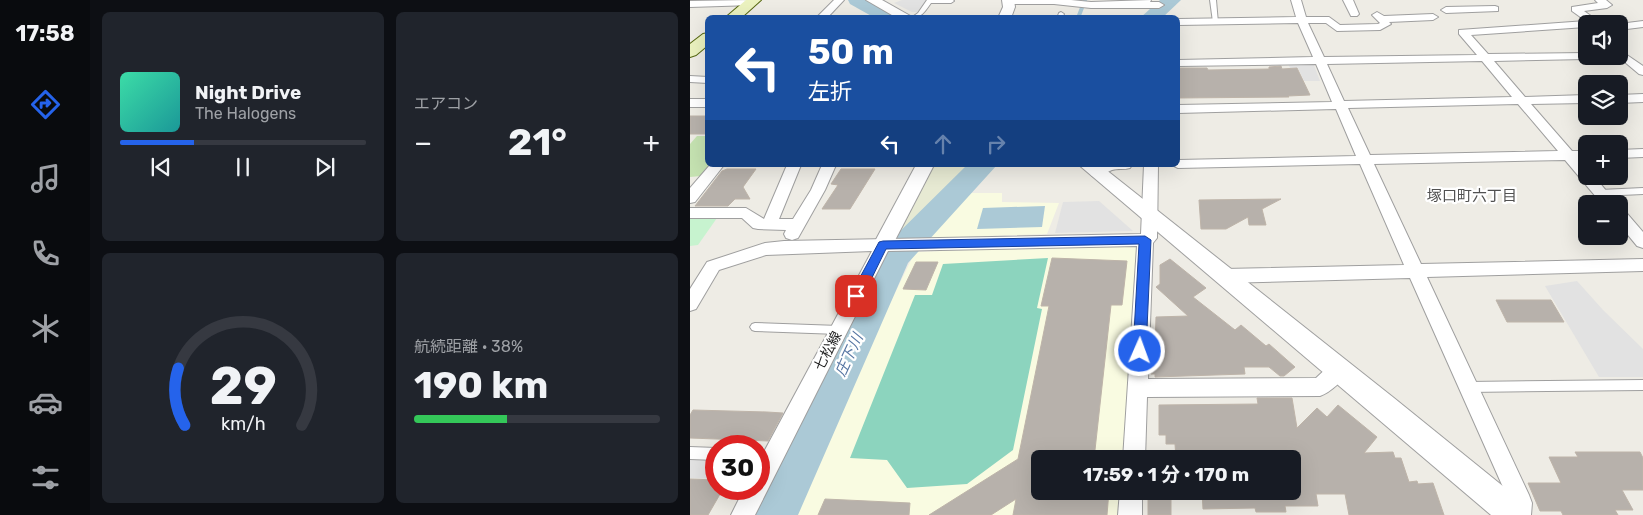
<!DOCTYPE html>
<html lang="ja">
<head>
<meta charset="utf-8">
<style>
	body { margin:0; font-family:Rubik,"Noto Sans JP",sans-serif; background:#20242c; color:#f1f3f6; height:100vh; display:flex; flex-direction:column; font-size:19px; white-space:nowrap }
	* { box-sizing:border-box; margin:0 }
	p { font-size:16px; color:#9ea1a6 }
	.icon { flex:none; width:28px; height:28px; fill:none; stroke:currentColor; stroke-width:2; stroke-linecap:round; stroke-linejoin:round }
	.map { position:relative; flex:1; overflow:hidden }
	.drawer { display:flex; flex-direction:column; gap:12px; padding:12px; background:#0d0f14; width:600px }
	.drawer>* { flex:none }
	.top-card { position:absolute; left:15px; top:15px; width:475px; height:152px; border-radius:8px; box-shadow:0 5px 20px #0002; background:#1a4fa0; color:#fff; overflow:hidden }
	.fabs { position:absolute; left:888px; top:15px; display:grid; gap:10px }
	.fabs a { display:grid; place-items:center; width:50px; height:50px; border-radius:8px; background:#171b24; box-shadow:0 5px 20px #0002; font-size:25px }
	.speed { position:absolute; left:15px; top:435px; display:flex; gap:10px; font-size:25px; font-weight:700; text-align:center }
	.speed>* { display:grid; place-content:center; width:65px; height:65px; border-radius:50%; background:#171b24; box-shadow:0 5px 20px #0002; line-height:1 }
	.speed .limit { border:8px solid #d22; background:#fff; color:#111 }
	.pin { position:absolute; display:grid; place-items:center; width:42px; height:42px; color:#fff; margin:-21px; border-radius:10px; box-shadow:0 2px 8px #0006 }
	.me { position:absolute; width:55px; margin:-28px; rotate:2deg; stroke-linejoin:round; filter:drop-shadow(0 0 4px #0008) }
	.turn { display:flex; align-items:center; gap:18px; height:105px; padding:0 20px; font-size:22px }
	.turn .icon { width:65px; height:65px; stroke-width:2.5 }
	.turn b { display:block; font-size:35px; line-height:42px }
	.lanes { display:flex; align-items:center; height:48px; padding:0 20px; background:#0003; justify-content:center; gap:25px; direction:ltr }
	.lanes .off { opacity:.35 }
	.big { font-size:38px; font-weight:700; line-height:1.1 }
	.drawer .tile { flex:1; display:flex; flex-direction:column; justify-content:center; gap:8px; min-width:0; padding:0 18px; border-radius:8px; background:#20242c }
	.drawer .dial { align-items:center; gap:0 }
	.dial svg { height:130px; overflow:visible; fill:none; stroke:#363941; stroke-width:7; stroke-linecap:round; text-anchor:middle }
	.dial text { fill:#f1f3f6; stroke:none }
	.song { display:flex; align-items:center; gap:15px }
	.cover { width:60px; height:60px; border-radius:8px; background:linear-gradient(135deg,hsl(160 70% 55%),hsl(180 70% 35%)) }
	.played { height:5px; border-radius:2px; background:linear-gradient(90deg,#2563eb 30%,#363941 30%) }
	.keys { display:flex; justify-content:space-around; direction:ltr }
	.heat { display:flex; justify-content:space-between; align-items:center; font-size:28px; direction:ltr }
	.charge { height:8px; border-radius:4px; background:linear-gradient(90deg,#34c759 38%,#363941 0) }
	.drawer .tiles { flex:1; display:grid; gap:12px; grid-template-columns:repeat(2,1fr) }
	.trip { position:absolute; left:341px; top:450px; width:270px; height:50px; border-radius:8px; background:#171b24; box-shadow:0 5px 20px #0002; font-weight:700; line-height:50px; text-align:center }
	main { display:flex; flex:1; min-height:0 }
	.dock { display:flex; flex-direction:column; width:90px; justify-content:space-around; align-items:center; background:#090b0e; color:#9ea1a6 }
	.dock .icon { width:35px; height:35px }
	.dock .active { color:#2563eb }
	.dock b { font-size:22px; color:#f1f3f6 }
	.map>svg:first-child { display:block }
	.education { fill:#f9fbe1 }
	.farmland { fill:#e7ead3 }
	.grass { fill:#c5e2b1 }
	.park { fill:#c7f3cf }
	.pitch { fill:#8cd4be }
	.parking { fill:#e2e2e2 }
	.water { fill:#abc9d6 }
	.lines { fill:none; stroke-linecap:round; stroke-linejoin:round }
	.stream { stroke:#abc9d6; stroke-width:4 }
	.river { fill:#abc9d6; fill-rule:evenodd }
	.building { fill:#b7b1ab; stroke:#beb4a9 }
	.service-casing { stroke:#9f9f9f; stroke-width:2 }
	.minor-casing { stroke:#9f9f9f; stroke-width:2 }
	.tertiary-casing { stroke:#9f9f9f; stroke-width:2 }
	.secondary-casing { stroke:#576812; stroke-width:2 }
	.service { fill:#fff; fill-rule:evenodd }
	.minor { fill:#fff; fill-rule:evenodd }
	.tertiary { fill:#fff; fill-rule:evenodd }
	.secondary { fill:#ebf2bf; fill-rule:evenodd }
	.route { fill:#2563eb; stroke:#184099 }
	.labels { text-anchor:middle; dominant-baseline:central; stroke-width:4.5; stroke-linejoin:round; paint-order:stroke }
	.street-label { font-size:14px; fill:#1e1e1e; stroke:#fff }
	.neighbourhood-label { font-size:15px; fill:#515151; stroke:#fff }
	.water-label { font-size:15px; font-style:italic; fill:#5675a2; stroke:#fff }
</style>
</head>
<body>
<main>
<nav class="dock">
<b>17:58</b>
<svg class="icon active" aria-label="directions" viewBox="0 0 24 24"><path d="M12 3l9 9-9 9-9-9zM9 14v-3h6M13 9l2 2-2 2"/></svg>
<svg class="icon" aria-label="music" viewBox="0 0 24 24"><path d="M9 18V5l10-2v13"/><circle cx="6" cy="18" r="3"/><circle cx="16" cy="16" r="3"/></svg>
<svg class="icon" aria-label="phone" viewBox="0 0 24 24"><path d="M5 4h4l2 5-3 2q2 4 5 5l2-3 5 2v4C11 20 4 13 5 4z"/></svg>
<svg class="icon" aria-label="climate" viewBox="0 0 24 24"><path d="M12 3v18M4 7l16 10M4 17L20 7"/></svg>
<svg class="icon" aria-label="car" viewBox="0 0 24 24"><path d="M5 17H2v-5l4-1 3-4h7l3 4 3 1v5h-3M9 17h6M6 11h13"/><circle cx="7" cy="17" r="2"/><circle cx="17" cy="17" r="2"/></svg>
<svg class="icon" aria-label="filters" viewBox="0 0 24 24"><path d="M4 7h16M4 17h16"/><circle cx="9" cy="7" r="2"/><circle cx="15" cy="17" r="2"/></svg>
</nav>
<section class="drawer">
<div class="tiles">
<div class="tile">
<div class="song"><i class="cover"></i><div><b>Night Drive</b><p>The Halogens</p></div></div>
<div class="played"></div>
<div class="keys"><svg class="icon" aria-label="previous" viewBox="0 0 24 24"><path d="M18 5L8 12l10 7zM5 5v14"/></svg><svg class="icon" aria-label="pause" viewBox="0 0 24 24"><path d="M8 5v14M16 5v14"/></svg><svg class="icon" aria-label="next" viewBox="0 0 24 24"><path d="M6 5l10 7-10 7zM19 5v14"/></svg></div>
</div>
<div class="tile"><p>エアコン</p>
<div class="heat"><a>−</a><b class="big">21°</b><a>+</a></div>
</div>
<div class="tile dial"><svg viewBox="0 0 100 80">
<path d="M14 69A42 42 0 1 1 86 69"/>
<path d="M14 69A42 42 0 0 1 10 34" stroke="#2563eb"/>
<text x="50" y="56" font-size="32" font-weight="700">29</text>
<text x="50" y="72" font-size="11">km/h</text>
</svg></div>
<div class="tile"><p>航続距離 · 38%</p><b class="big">190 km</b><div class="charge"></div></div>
</div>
</section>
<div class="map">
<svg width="953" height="515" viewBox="0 0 953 515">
	<rect width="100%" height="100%" fill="#eeece5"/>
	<g class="education">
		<path d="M276,193H312V202L369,203L357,234L237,238Z"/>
		<path d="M441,244L448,249L432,459H350V491H430L428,515H97L225,252Z"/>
	</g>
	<path class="farmland" d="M242,165H278L214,231H209Z"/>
	<path class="grass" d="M7,136H17L18,165H20L11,176L0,177V144Z"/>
	<path class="park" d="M27,218L8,245L0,246V218Z"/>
	<path class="pitch" d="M358,258L347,308L352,309L323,450L277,484L217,488L197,460L160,458L225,295H242L253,264Z"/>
	<g class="parking">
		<path d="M212,0H237L227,12H222L204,3Z"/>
		<path d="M598,64L624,65L630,81H614L608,68H600Z"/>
		<path d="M409,201L443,231L365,233L373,202Z"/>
		<path d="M887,281L913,310L953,349V377H909L855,286Z"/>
		<path d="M0,459L26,460V479L0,478Z"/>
	</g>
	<path class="water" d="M355,206L352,227L287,229L293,208Z"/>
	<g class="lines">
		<path class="stream" d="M388,18L395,0"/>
		<g class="river">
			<path d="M158,0H181L207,14L209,18H185L160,4Z"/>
			<path d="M470,0H491L472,18H450Z"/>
			<path d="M277,165H307L218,263L108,515H61L193,248Z"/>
		</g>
	</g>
	<g class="building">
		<path d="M591,66L592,69L607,68L620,95L598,96L599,97L488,98V68H517L518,70L579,69V67Z"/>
		<rect x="0" y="116" width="18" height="18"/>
		<path d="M37,169H66L53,187L60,199H45L38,206H5L32,171Z"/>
		<path d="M151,169H185L160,209H132L148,185L141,184Z"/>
		<path d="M591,199L572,209L576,225H559L558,217L536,229H511L509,200Z"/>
		<path d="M362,258L437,261L432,305H421L404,459H350V491H419L417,515H323L326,499L301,515H239L328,459L359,306H351Z"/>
		<path d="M480,259L516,288L503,297L545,330L551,325L576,346L579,344L605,367L594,376H590L579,367H554L555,374L465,377V374H461L462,347H465L466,317L498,316L466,287L470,284V265Z"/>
		<path d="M226,262H248L236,290L213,289Z"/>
		<path d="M806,300H861L874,322H817Z"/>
		<path d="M567,398H602L607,428L627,408L637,417L648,405L687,437L674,453L703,452L705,458H711L719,482L727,481L728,484L743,483L754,515H659L655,494H626L628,506H595L596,512H566L565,508L513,509L512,491H602V459H486L485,444H476V435H469V405L568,404Z"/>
		<path d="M3,410L77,412L93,413L78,441L0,438V415Z"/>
		<path d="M885,452H950L953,458V490H932L943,510H925L928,515H873L871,511H850L838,483H871L859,457H888Z"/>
		<path d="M0,479L26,480V489H33L18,515H0Z"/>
		<rect x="458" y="491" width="23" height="24"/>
		<path d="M135,499L220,503L219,515H128Z"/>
	</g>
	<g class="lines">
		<g class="service-casing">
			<g id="service">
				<path d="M237,0H263L264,1L261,3H241C235,11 232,18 221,18L228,13Z"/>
				<path d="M520,0H526L528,23L523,22Z"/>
				<path d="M371,12L374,14L372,18H367L369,13Z"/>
				<path d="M953,188V194L910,196L906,193L910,190Z"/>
				<path d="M65,323L149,326L152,327L154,330L152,333L149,334L65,331L62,330L60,327L62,324Z"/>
				<path d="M953,380V390L778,392L774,390L773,387L774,384L778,382Z"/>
				<path d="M0,447L26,448V460L0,459Z"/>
			</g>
		</g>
		<g class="minor-casing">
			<g id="minor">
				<path d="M60,0L63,1V5L0,7V1Z"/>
				<path d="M144,0H154L137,18H126Z"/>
				<path d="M314,0H381L401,2L461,0L460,2H469L474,5L469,8H401L364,4H318L315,3Z"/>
				<path d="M601,0H611L616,17H639L650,25L688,24L690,23L682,15L687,12L694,16L743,14L748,17L743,20L699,22L701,24L690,30L647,31L636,23H618L634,57L787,55L769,34V30L896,21L882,11V7L908,3L905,0H916L922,5L917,8L894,11L912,24H896V27L781,35L798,54L896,53V56H901L896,59L804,61L835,97L896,95V103L841,104L882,151H896V159H889L896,167V176H904L927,204H912L875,160L684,164L731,264L953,259V271L737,277L839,495L842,503L841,515H817L820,503L720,278L534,283L528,281L526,276L528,271L534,269L714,265L670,164L488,168L482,165H488V160L666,156L646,109L488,113V105L642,102L626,64L488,66V60L623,57L608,23L488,25V19L606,17ZM792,61L822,97L654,101L637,64ZM828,104L868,151L680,155L658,108Z"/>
				<path d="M653,0H663L669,14L667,16H661Z"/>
				<path d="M805,6L808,7V11L756,13L751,10L756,7Z"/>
				<path d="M953,21V27L929,30V24Z"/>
				<path d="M934,53L953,66V75L949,74L930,58L929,56Z"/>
				<path d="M0,76L18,77V83L0,82Z"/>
				<path d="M953,94V102L929,103V95Z"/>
				<rect x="0" y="99" width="18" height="8"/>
				<path d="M953,149V157L929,158V150Z"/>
				<path d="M20,165H34L5,202L0,203V188Z"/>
				<path d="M97,165H111L89,219H103L121,190L132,165H146L135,190L108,238L102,240L96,238L94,234L96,230L68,229L63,228L52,218H0V208H56L74,219Z"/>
				<path d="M411,165H442L440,168C434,170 428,168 422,170C414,173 411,179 402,176L400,173Z"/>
				<path d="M454,165H468L467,238L463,243L458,379L626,378L642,363L649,360L656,363L659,369C654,380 641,392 630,396L457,397L455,459H433L447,246L198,251L65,515H41L54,489H69V461L182,251L76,255L29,270L6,309L0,311V289L17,262L75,243L94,241L451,234Z"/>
				<path d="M929,209L934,210L953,232V248L947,246L929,224Z"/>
				<path d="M430,491H452V515H428Z"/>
			</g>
		</g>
		<g class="tertiary-casing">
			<g id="tertiary">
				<path d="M176,0H192L224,18H207Z"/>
				<path d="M312,0H324L325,7L321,18H308L313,7Z"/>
				<path d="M226,165H244L200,250L193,253L186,250L183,245Z"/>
				<path d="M389,165H410L704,398L835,504L839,515H801Z"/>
			</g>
		</g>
		<g class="secondary-casing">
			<g id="secondary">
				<path d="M56,0H71L51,18H35Z"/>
				<path d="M18,33V45L6,55L0,57V44L13,34Z"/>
			</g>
		</g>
		<use href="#service" class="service"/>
		<use href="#minor" class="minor"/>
		<use href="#tertiary" class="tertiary"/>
		<use href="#secondary" class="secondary"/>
	</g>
	<path class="route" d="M455,236L461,240L456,351L455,355L450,357L445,355L443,351L449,244L196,249L171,300H162L160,296L189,242L193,241Z"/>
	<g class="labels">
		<g class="street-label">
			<text transform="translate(138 351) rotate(-62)">七松線</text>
		</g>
		<g class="neighbourhood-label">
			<text x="782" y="196">塚口町六丁目</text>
		</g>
		<g class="water-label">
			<text transform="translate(159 355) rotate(-65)">庄下川</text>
		</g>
	</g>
</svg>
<div class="fabs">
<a><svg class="icon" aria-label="sound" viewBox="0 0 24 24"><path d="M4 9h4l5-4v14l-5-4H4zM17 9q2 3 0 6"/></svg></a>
<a><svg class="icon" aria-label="layers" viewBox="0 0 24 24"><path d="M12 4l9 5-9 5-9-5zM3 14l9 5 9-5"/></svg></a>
<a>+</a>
<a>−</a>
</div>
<div class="speed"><div class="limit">30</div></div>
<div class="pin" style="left:166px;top:296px;background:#d93025"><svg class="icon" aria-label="arrive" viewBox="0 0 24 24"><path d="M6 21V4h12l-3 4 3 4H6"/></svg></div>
<svg class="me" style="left:450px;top:351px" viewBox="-20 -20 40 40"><circle r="17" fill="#2563eb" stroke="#fff" stroke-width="3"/><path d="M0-11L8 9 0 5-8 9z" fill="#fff"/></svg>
<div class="trip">17:59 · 1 分 · 170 m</div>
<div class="top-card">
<div class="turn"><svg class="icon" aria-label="left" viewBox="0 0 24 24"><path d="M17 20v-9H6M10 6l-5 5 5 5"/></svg><div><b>50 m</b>左折</div></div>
<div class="lanes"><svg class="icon" aria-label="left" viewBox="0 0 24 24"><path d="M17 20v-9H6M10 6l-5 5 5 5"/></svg><svg class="icon off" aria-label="ahead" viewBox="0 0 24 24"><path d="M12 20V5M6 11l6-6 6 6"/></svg><svg class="icon off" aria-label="right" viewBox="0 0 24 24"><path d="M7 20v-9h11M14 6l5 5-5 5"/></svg></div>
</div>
</div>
</main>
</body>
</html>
